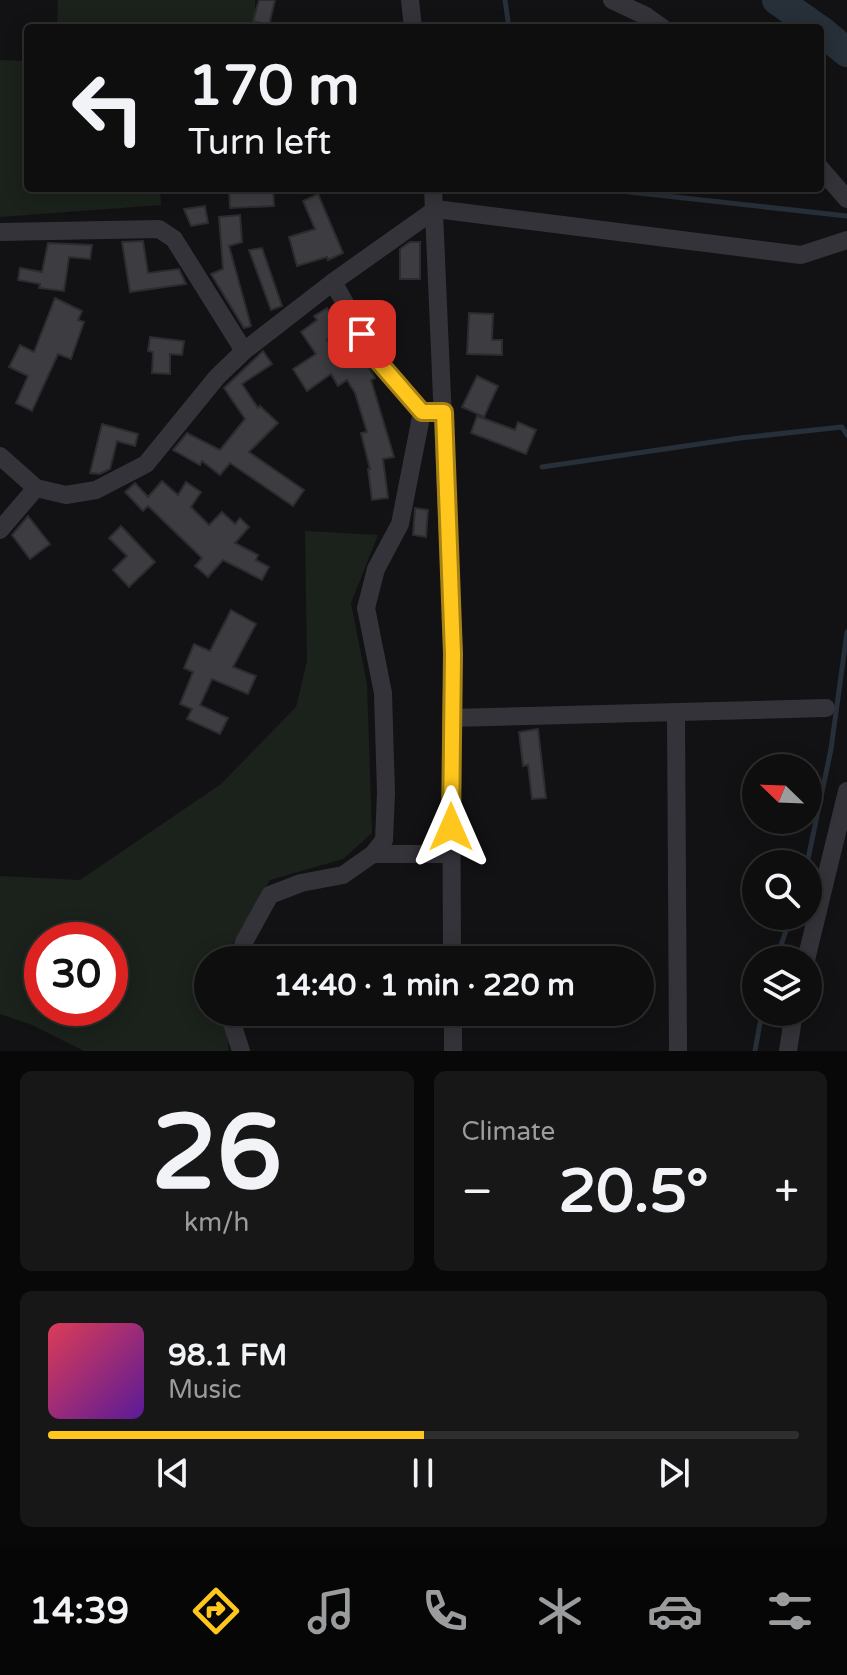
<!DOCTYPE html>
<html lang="en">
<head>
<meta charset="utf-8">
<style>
	body { margin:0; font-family:"Varela Round",sans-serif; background:#171718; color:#f1f3f6; height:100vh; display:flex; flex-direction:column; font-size:30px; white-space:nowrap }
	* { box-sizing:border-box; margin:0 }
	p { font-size:26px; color:#9b9c9e }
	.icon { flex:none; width:44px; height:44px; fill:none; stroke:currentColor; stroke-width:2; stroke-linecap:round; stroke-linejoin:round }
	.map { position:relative; height:1051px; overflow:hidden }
	.panel { display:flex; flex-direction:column; gap:20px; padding:20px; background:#080808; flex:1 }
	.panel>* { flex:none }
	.guide { position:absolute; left:24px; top:24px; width:800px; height:168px; border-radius:8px; box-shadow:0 4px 20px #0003,0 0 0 2px #2e2e2f; background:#0e0e0f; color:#f1f3f6; overflow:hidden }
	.needle { width:52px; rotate:293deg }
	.controls { position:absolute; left:742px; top:754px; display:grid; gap:16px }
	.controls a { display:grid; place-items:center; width:80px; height:80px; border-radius:50%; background:#0e0e0f; box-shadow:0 4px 20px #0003,0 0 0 2px #2e2e2f; font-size:40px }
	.speed { position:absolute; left:24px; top:922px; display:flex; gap:16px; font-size:40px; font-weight:700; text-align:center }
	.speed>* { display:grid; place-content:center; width:104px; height:104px; border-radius:50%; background:#0e0e0f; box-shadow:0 4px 20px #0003,0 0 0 2px #2e2e2f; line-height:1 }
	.speed .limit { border:12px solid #d22; background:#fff; color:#111 }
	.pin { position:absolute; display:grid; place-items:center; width:68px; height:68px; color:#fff; margin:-34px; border-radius:16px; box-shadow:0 4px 12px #0006 }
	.me { position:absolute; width:88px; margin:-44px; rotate:0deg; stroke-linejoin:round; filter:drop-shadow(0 0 6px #0008) }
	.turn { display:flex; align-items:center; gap:28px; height:168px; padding:0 32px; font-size:36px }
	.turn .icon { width:104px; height:104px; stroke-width:2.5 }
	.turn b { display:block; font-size:56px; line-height:68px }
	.big { font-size:60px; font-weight:700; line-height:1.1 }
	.panel .widget { flex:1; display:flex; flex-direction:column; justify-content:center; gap:12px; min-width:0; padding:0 28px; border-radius:12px; background:#171718 }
	.panel .dial { align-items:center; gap:0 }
	.dial b { font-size:104px; line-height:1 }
	.song { display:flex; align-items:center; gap:24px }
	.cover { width:96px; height:96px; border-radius:12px; background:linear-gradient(135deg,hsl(350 70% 55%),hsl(270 70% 35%)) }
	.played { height:8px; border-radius:4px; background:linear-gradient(90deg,#ffc61e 50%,#2e2e2f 50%) }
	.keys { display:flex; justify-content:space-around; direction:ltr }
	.heat { display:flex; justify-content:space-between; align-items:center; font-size:44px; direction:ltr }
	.panel .tiles { flex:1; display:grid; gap:20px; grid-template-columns:1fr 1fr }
	.widget:last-child { grid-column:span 2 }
	.trip { position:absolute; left:194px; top:946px; width:460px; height:80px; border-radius:40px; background:#0e0e0f; box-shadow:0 4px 20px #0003,0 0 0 2px #2e2e2f; font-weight:700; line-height:80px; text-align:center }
	.tab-bar { display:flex; height:128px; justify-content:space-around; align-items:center; background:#060606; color:#9b9c9e }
	.tab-bar .icon { width:56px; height:56px }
	.tab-bar .selected { color:#ffc61e }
	.tab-bar b { font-size:36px; color:#f1f3f6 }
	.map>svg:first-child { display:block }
	.green { fill:#1a221b; fill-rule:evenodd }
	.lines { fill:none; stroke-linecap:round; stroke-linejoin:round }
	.stream { stroke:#272f38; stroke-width:5 }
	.river { stroke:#272f38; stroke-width:30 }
	.building { fill:#3c3c41; stroke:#2c2c30; stroke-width:2 }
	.minor { stroke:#333339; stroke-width:18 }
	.route-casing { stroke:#a68114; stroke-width:20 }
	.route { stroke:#ffc61e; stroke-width:14 }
</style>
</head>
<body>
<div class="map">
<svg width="847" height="1051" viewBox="0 0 847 1051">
	<rect width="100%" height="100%" fill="#121214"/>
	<g class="green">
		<path d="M58,0H255V28H57Z"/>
		<path d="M0,60L28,61V188H160L161,205L0,217Z"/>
		<path d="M305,531L378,535L351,603L367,684L372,833L343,859L270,880L228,952L227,960H208V1012H224L229,1051H84L32,1025L0,1014V876L80,880L221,784L296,707L307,661ZM42,940H110V1008H42Z"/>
	</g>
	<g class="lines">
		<g class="stream">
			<path d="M505,0L509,28"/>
			<path d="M593,188L847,216"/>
			<path d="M542,467L740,438L842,427L847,435"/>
			<path d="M807,864L831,749L847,632"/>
			<path d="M776,960L791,916"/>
			<path d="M755,1051L762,1012"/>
		</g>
		<g class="river">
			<path d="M777,0L817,28"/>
			<path d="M820,30L847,52"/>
		</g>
	</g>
	<g class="building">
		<path d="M259,0H275L269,25L253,21Z"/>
		<path d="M229,188L273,189L274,206L230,208Z"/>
		<path d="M318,194L343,253L328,260L327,257L297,266L289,237L315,229L303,201Z"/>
		<path d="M205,206L208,223L191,226L184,209Z"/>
		<path d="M240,215L242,242L229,246L251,326L244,328L211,274L223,269L219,217Z"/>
		<path d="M143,241L148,273L179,269L186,284L130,292L122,242Z"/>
		<path d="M410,242H420V279H400V249Z"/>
		<path d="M48,243L92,245L90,259L69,257L64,291L39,288L40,284L18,280L20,268L42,272Z"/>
		<path d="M262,248L282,306L271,310L249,250Z"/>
		<path d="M55,298L82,311L78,320L84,322L71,359L58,354L32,411L16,403L28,376L9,367L20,345L34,352Z"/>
		<path d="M327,308L341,330L327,340L343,365L361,355L375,378L371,380L394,457L383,459L388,498L372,500L368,469H370L361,433L367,432L355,393L347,380L338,386L331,374L307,391L293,369L316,354L301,332L317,320L314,316Z"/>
		<path d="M469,313L493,314L492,340H502V355L467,354Z"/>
		<path d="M150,337L184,341L182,355L170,354V374L152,373L153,352L148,351Z"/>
		<path d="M263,351L272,364L242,384L258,408L260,406L278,423L249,452L304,490L293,506L230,463L220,475L202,461L200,465L173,450L187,433L220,450L245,419L224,388Z"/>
		<path d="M477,376L498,386L484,417L462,407Z"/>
		<path d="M477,416L515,430L518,422L536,430L526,454L471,433Z"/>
		<path d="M102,424L138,434L135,446L117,441L110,469L100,474L90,473Z"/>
		<path d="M162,481L178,495L186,482L201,492L191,507L209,525L222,512L235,524L240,518L249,527L235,543L258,555L256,560L269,567L262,580L223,560L208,577L195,566L202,558L148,506L143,511L125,492L135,483L148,497Z"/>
		<path d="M415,508L428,510L426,537L413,535Z"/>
		<path d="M28,516L50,544L30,559L12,535Z"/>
		<path d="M121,526L155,562L129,587L113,570L127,556L109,538Z"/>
		<path d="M231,610L256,624L233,667L256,676L248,694L212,679L200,705L228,718L220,734L187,719L192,709L180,704L193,672L184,668L194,644L210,651Z"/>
		<path d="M538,729L546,798L532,799L528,765L523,766L519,732Z"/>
	</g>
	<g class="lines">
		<g class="minor">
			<path d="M410,0L413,28"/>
			<path d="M612,0L646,16L663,28"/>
			<path d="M820,168L847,199"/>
			<path d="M433,188L453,654L451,718L452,960"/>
			<path d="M0,232L159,229L174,239L244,351"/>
			<path d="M333,282L377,360L422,412H433"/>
			<path d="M0,456L36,488L66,495L96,490L146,464L217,377L244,351L333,282L436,209L801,255L847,240"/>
			<path d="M0,530L36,488"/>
			<path d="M676,712L678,1051"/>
			<path d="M451,718L826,708"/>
			<path d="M373,854H452"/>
			<path d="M239,960L244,942L270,895L301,883L343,875L373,854L384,840L386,793L383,693L366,608L376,569L400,524L422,412"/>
			<path d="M806,960L847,791"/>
			<path d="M231,1012V1020L241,1051"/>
			<path d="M453,1012V1051"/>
			<path d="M788,1051L794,1012"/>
		</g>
	</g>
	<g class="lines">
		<g class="route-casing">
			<path id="route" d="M362,334L377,360L422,412H444L453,654L451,827"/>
		</g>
		<use href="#route" class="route"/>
	</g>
</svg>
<div class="controls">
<a><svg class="needle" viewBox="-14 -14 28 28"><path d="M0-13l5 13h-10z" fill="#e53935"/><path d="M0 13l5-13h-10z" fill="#9b9c9e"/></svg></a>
<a><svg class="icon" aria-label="search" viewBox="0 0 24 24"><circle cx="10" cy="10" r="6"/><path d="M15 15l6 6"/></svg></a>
<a><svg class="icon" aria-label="layers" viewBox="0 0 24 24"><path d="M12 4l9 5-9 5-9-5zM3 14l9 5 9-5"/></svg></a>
</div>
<div class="speed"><div class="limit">30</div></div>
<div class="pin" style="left:362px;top:334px;background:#d93025"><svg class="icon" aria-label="arrive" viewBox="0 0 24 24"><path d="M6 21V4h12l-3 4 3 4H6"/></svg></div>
<svg class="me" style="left:451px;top:827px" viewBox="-20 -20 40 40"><path d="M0-17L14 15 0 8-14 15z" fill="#ffc61e" stroke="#fff" stroke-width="4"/></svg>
<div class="trip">14:40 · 1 min · 220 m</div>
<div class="guide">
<div class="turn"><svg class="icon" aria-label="left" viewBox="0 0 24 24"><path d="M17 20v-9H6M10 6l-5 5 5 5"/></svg><div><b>170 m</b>Turn left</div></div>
</div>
</div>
<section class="panel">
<div class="tiles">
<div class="widget dial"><b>26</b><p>km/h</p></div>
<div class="widget"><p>Climate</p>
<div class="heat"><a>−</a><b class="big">20.5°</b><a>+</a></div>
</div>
<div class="widget">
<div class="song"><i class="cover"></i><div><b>98.1 FM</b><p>Music</p></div></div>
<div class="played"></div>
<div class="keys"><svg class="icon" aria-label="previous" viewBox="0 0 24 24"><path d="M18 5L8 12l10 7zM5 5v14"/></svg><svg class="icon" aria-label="pause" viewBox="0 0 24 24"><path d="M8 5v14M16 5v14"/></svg><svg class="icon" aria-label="next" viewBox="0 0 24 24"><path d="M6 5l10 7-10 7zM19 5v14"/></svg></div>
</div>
</div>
</section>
<nav class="tab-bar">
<b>14:39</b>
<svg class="icon selected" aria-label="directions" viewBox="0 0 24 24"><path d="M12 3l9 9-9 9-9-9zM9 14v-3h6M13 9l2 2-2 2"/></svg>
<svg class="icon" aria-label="music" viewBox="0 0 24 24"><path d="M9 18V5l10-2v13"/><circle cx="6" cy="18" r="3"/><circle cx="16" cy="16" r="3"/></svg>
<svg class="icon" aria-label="phone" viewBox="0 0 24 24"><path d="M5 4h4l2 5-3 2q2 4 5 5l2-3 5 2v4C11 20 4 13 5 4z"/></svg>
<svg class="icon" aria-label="climate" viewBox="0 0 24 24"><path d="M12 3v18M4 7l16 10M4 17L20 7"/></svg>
<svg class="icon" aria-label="car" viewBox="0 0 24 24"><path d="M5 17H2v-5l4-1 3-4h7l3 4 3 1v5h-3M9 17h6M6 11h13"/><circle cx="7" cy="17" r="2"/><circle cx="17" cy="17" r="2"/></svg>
<svg class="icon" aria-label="filters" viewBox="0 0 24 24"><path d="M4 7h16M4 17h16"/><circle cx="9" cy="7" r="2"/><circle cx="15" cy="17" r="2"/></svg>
</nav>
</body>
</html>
